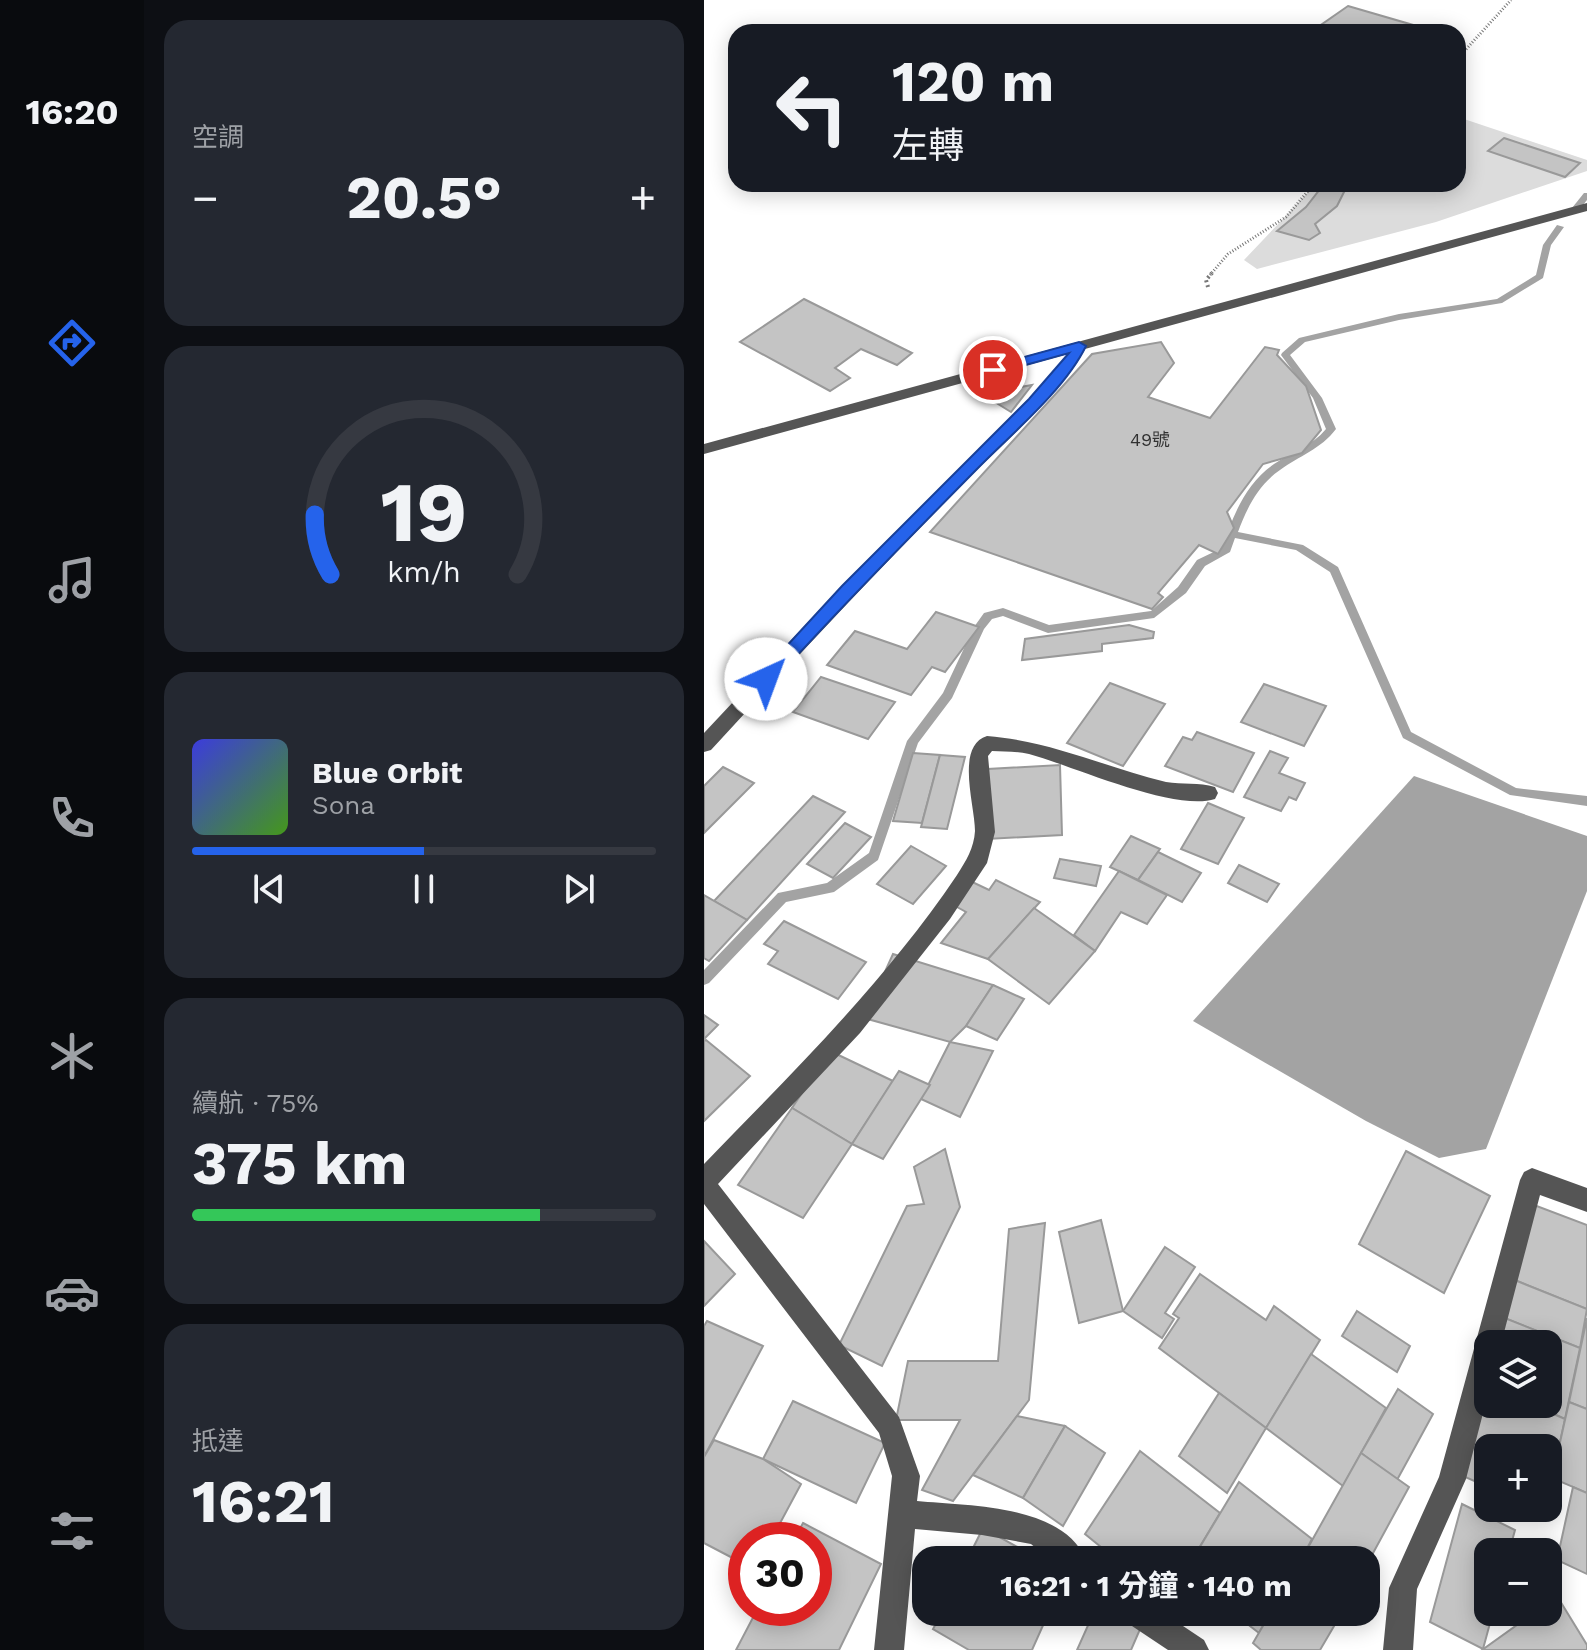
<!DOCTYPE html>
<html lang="zh-TW">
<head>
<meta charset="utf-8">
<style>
	body { margin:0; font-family:"Work Sans","Noto Sans TC",sans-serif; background:#242831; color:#f1f3f6; height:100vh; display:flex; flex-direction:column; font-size:30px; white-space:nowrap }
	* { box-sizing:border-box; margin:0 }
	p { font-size:26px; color:#9ea1a6 }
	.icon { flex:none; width:44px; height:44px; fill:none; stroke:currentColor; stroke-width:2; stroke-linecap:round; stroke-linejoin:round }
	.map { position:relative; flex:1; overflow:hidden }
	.drawer { display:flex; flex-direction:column; gap:20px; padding:20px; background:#0d0f14; width:560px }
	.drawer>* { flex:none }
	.top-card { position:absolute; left:24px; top:24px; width:738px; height:168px; border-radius:24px; box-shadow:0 4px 20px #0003; background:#171b24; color:#f1f3f6; overflow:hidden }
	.controls { position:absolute; left:770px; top:1330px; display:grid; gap:16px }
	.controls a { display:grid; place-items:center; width:88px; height:88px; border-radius:16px; background:#171b24; box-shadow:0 4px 20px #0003; font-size:40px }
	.speed { position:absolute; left:24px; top:1522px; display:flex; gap:16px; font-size:40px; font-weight:700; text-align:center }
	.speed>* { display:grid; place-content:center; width:104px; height:104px; border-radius:50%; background:#171b24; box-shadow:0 4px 20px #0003; line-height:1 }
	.speed .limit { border:12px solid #d22; background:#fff; color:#111 }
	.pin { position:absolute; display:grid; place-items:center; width:68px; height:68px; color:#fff; margin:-34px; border:4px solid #fff; border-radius:50%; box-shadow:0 2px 8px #0007 }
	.me { position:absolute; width:88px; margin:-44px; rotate:43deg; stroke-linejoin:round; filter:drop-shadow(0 0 6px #0008) }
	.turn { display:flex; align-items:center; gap:28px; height:168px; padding:0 32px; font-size:36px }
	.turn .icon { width:104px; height:104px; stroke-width:2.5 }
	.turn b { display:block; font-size:56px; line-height:68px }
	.big { font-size:60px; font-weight:700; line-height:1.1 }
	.drawer .tile { flex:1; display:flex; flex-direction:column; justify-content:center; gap:12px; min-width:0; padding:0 28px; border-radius:24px; background:#242831 }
	.drawer .dial { align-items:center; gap:0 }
	.dial svg { height:208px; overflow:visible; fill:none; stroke:#363941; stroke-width:7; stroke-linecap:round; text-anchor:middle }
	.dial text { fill:#f1f3f6; stroke:none }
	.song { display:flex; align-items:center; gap:24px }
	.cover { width:96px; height:96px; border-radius:12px; background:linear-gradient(135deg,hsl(240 70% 55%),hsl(100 70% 35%)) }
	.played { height:8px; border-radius:4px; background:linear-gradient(90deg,#2563eb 50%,#363941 50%) }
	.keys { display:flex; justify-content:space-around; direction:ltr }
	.heat { display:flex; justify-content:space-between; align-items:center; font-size:44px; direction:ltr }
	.charge { height:12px; border-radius:6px; background:linear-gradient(90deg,#34c759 75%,#363941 0) }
	.trip { position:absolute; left:208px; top:1546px; width:468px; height:80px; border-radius:24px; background:#171b24; box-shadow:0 4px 20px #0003; font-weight:700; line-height:80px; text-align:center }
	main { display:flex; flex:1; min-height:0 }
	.tab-bar { display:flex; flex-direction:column; width:144px; justify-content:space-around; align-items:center; background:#090b0e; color:#9ea1a6 }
	.tab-bar .icon { width:56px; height:56px }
	.tab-bar .active { color:#2563eb }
	.tab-bar b { font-size:36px; color:#f1f3f6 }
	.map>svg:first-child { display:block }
	.green { fill:#dcdcdc }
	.water { fill:#a3a3a3 }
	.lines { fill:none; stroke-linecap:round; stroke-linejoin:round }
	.stream { fill:#a3a3a3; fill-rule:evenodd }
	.building { fill:#c4c4c4; stroke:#999; stroke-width:2 }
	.path-far1 { stroke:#777; stroke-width:3; stroke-dasharray:1 2; stroke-linecap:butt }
	.path { stroke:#777; stroke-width:4; stroke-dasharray:2 3; stroke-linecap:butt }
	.minor { fill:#555; fill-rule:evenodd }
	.route { fill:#2563eb; stroke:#184099; stroke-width:2 }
	.labels { text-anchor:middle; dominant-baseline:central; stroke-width:6; stroke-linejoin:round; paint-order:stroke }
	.far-number-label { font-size:18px; fill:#313131 }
</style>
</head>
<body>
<main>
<nav class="tab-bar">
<b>16:20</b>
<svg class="icon active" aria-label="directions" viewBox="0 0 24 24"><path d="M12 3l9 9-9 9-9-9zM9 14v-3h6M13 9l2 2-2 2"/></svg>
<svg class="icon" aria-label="music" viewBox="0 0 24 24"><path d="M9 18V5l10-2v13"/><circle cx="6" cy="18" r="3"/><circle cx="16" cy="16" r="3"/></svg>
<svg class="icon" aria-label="phone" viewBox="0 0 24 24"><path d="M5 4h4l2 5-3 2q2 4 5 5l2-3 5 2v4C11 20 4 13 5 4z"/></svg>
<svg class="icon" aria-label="climate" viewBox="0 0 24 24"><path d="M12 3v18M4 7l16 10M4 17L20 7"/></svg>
<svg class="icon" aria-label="car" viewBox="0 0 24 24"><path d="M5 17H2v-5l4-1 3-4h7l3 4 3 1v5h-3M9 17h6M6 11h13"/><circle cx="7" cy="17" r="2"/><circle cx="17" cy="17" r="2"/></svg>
<svg class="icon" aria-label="filters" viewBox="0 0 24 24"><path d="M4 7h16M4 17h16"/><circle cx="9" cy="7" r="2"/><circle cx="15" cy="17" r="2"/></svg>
</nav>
<section class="drawer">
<div class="tile"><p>空調</p>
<div class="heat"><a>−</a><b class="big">20.5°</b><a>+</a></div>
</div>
<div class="tile dial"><svg viewBox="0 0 100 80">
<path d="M14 69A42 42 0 1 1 86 69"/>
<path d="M14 69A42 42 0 0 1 8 46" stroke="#2563eb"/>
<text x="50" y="56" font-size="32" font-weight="700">19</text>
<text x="50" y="72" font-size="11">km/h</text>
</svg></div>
<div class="tile">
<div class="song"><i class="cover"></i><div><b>Blue Orbit</b><p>Sona</p></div></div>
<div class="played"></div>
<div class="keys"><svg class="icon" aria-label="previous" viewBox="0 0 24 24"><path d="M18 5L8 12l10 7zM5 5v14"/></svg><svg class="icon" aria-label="pause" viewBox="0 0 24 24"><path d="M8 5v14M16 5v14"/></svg><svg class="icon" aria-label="next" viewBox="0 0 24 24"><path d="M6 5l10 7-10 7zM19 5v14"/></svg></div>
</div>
<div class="tile"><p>續航 · 75%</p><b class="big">375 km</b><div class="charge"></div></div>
<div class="tile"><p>抵達</p><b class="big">16:21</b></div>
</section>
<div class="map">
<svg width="883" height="1650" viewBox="0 0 883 1650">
	<rect width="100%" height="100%" fill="#fff"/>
	<path class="green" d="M754,117L883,160V171L732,222L553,269L540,260L612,184H754Z"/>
	<path class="water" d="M710,776L883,836V891L782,1149L735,1158L662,1121L489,1021Z"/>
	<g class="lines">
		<g class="stream">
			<path d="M880,193H883V200L875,210H869L868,208Z"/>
			<path d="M853,225L860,227L847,245L839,278L798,303L695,320L601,342L586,355L618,398L632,429C617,449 595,456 576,470C554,485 543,508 534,532L599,545L634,567L707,732L812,788L883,796V806L806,795L699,738L626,572L592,550L531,538L526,552L501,566L482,593L450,618L344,633L299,616L288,619L280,629L248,698L214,743L174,860L130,892L82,902L5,983L0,985V970L74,893L123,883L165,853L203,741L239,693L270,627L280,613L299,608L345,625L447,611L474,587L493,560L518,548C529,516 541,484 570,464C588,452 608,446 622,429L609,398L577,355L578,353L595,338L695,314L793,299L832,275L839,245Z"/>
		</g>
	</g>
	<g class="building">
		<path d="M644,6L716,27L709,32H630L614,27Z"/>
		<path d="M800,138L876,163L861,177L784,151Z"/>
		<path d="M620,184H644L633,206L611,224L616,233L605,240L573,231L602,207Z"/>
		<path d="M646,184H687L683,191Z"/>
		<path d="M100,299L208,353L193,365L157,349L131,368L146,378L126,391L36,342Z"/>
		<path d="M457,342L470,363L444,397L506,418L561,347L575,350L573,355L602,386L617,430L598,453L559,464L523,512L530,528L514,554L495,545L454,593L459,597L448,609L226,532L388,354Z"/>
		<path d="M328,385L307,412L278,394Z"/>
		<path d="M232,612L275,627L241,672L228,667L207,695L123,665L151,631L203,649Z"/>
		<path d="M425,625L450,632L449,638L398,644V651L318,660L321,639Z"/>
		<path d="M117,677L191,702L164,739L89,712Z"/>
		<path d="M406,683L461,704L419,766L363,743Z"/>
		<path d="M560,684L622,706L600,746L537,722Z"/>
		<path d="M493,732L550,753L529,792L461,766L479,737L488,740Z"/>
		<path d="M566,751L584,758L575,773L601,783L592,800L585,797L577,811L540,797Z"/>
		<path d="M209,753L236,755L218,823L189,821Z"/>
		<path d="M236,755L261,757L243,829L217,827Z"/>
		<path d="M356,765L358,835L283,839L284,769Z"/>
		<path d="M19,767L50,783L0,833V786Z"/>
		<path d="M109,796L141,812L43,920L10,901Z"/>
		<path d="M504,803L540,818L514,864L477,849Z"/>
		<path d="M141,823L167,837L129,878L103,864Z"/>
		<path d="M427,836L456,849L434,880L406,867Z"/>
		<path d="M207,846L242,866L209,904L173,884Z"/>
		<path d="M454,852L497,873L478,902L434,880Z"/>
		<path d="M356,859L397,866L392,886L350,878Z"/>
		<path d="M535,865L575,884L563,902L524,883Z"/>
		<path d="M415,871L463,895L443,924L417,912L391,951L370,935Z"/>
		<path d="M262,879L285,890L292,880L336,902L284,959L237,943L262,912L244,902Z"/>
		<path d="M0,895L43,920L5,961L0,958Z"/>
		<path d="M330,908L391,951L345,1004L284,959Z"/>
		<path d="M80,921L162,962L134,999L64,964L74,951L60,944Z"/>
		<path d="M189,954L289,985L262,1026L246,1042L160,1018Z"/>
		<path d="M289,985L320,999L293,1040L262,1026Z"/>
		<path d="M0,1015L14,1025L0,1039Z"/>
		<path d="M2,1040L46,1076L0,1121V1041Z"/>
		<path d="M246,1042L289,1051L256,1117L217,1099Z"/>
		<path d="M126,1051L189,1081L148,1144L88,1108Z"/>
		<path d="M195,1071L226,1085L179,1159L148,1144Z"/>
		<path d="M88,1108L148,1144L99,1218L34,1185Z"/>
		<path d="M241,1149L256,1207L178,1366L135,1345L203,1206L220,1204L210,1167Z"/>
		<path d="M702,1151L786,1196L740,1293L655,1244Z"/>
		<path d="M822,1202L883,1225V1309L803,1277Z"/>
		<path d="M397,1220L419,1311L375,1323L355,1232Z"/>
		<path d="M341,1223L325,1400L249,1501L218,1490L256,1420H192L204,1361H294L305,1229Z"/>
		<path d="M0,1241L31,1274L0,1306Z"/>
		<path d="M461,1247L491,1267L461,1313L470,1319L458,1338L419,1311Z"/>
		<path d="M496,1274L562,1320L570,1306L616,1340L562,1428L455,1348L475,1318L469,1314Z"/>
		<path d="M803,1277L883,1309L876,1348L793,1315Z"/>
		<path d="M653,1311L706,1346L693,1372L638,1336Z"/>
		<path d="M793,1315L876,1348L861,1419L827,1404H844V1344H786Z"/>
		<path d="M883,1318V1409L865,1402Z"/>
		<path d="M3,1321L59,1346L0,1457V1326Z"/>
		<path d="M607,1354L682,1408L639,1486L562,1428Z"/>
		<path d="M784,1386V1404H827L861,1419L844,1498V1448H784V1487L752,1473Z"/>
		<path d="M694,1389L729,1414L693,1480L657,1453Z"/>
		<path d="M515,1393L562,1428L523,1493L475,1456Z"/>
		<path d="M89,1401L181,1443L152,1503L59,1459Z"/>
		<path d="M865,1402L883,1409V1493L848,1478Z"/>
		<path d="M313,1416L361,1426L319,1498L269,1475Z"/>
		<path d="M361,1426L401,1453L359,1526L319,1498Z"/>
		<path d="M10,1440L59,1459L97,1484L67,1540H42V1565L0,1543V1457Z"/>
		<path d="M436,1451L516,1513L488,1560H413L381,1534Z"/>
		<path d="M657,1453L705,1487L662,1566V1560H597Z"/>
		<path d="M535,1482L608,1539L597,1560H488Z"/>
		<path d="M869,1487L883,1493V1574L853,1560Z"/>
		<path d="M758,1504L811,1530L805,1552H784V1612H789L779,1649L726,1622Z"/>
		<path d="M99,1523L177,1564L135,1650H32L54,1608H110V1540H90Z"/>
		<path d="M279,1528L337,1560H263Z"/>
		<path d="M853,1596L883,1645V1650H778L831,1612H844V1602Z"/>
		<path d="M238,1612H345L328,1650H265L229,1629Z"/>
		<path d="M390,1612H410L437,1627L427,1650H373Z"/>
		<path d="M528,1612H567L555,1633Z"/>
		<path d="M567,1612H622L633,1621L616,1650H557L549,1643Z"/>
	</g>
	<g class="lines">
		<g class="path-far1">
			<path d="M754,58L807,0"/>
			<path d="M506,275L524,254L582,217L610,184"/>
		</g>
		<path class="path" d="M504,287L502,280L508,273"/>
		<g class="minor">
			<path d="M883,203V211L381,349C360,392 289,452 254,489C170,574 88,662 7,750L0,752V733L138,586L325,399L364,354L0,454V444Z"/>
			<path d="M283,736C348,741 400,767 462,782C478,785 495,782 511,787L514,793L511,799C470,812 369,766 325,754C313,751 300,752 288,751L284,756L291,832L283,863L246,919L156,1033L14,1184L195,1417L216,1476L213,1501C264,1506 359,1504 382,1560H346L327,1544L278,1535L211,1529L200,1650H170L188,1476L175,1433L0,1204V1164C89,1072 181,982 253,875C262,861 270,848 271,831C271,805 251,746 283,736Z"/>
			<path d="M828,1168L883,1188V1212L836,1195L797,1344H784V1394L762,1479L713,1589L709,1650H679L685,1588L735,1477L816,1180L820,1172Z"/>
			<path d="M418,1612H458L500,1640L505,1650H464L422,1622Z"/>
		</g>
	</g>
	<path class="route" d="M375,342L382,346C360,391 307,434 272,470C203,540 134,610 68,683H56L54,679L56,675L138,586L325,399L365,353L289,374L284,373V367Z"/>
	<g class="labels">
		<g class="far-number-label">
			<text x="446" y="439">49號</text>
		</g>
	</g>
</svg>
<div class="controls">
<a><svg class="icon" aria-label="layers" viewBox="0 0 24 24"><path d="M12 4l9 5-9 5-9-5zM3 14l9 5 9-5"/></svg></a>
<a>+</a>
<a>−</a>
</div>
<div class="speed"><div class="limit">30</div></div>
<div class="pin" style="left:289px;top:370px;background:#d93025"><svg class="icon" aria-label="arrive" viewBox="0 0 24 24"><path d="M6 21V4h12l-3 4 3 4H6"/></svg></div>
<svg class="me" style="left:62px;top:679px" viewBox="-20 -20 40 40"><circle r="19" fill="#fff"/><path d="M0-13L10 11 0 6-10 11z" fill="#2563eb"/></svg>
<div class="trip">16:21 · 1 分鐘 · 140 m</div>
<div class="top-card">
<div class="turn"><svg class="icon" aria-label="left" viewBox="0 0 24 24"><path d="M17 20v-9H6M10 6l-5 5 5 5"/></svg><div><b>120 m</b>左轉</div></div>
</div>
</div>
</main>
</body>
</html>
